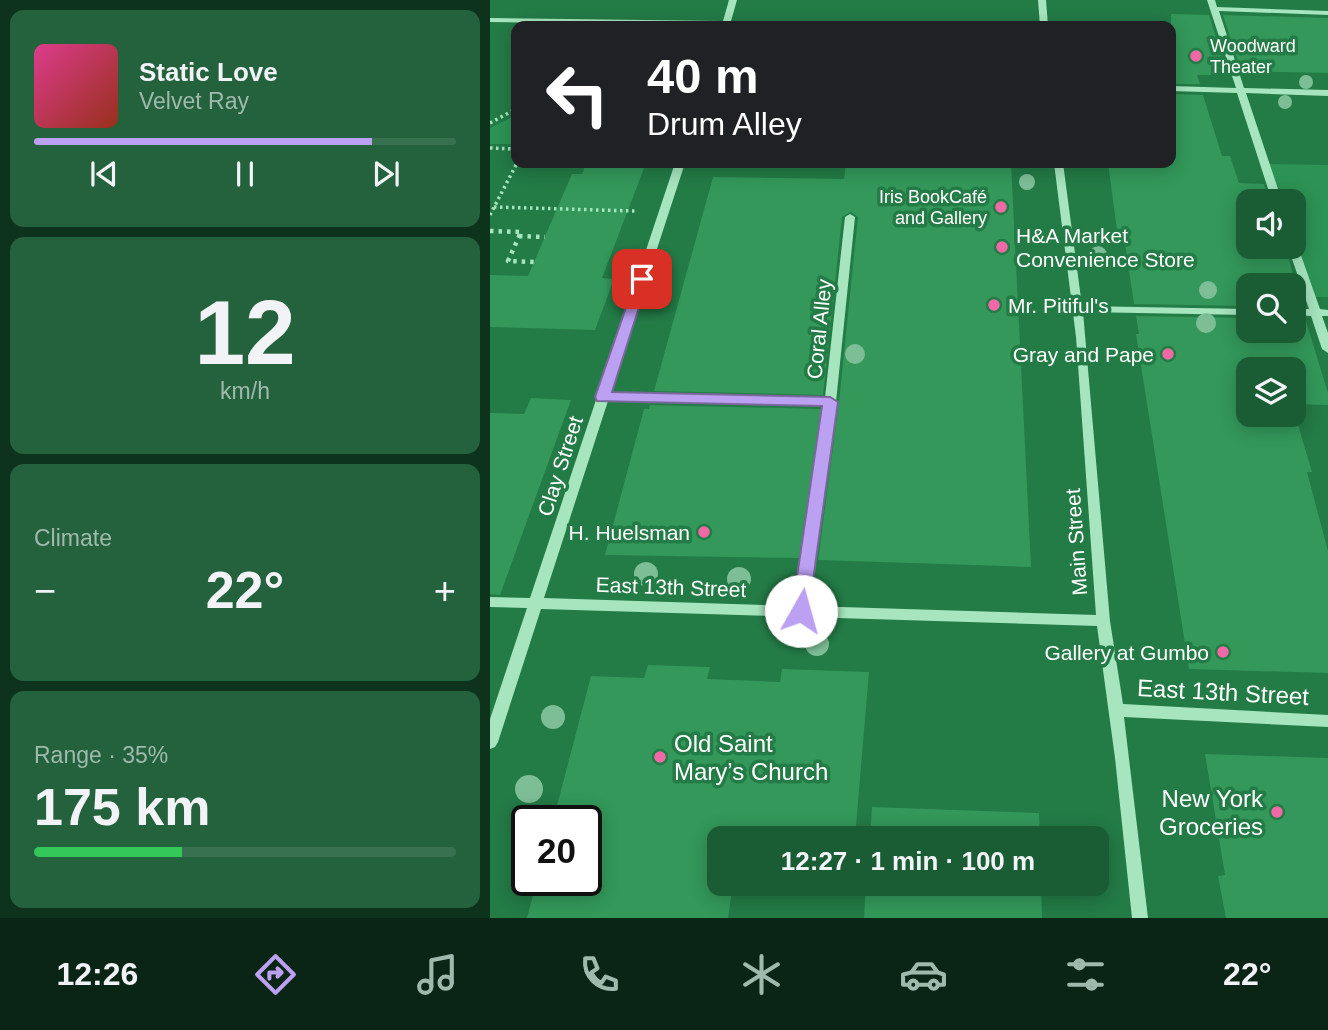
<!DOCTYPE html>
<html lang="en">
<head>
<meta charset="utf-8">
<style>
	body { margin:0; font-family:Helvetica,sans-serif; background:#23623c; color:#f1f3f6; height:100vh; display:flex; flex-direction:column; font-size:26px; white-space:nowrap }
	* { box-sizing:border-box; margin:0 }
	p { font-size:23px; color:#9fbaac }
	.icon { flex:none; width:38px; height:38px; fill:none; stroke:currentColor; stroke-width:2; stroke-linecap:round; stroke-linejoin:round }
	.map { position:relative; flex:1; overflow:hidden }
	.drawer { display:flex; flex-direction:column; gap:10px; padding:10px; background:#0e331d; width:490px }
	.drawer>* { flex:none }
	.hud { position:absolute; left:21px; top:21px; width:665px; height:147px; border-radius:14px; box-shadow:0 4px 18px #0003; background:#202124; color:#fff; overflow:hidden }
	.controls { position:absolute; left:746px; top:189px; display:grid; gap:14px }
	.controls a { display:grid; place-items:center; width:70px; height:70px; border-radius:14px; background:#1a5c34; box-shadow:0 4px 18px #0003; font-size:35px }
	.speed { position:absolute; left:21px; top:805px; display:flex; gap:14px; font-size:35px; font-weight:700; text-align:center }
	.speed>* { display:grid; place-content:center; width:91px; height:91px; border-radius:50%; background:#1a5c34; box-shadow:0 4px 18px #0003; line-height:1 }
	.speed .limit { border:4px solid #111; border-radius:10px; background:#fff; color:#111 }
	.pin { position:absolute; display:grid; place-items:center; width:60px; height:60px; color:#fff; margin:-30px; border-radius:14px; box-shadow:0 4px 10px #0006 }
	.me { position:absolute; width:77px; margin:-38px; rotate:7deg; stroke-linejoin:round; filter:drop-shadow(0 0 5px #0008) }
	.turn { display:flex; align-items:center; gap:24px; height:147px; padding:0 21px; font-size:32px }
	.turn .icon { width:91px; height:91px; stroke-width:2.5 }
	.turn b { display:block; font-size:49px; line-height:60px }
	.big { font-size:52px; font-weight:800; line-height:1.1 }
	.drawer .tile { flex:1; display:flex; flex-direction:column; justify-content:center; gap:10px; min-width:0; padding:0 24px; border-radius:14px; background:#23623c }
	.drawer .dial { align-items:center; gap:0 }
	.dial b { font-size:91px; line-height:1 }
	.song { display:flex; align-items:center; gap:21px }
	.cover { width:84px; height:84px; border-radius:10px; background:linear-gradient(135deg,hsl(330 70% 55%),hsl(10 70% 35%)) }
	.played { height:7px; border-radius:4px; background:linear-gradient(90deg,#bca0f2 80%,#38714f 80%) }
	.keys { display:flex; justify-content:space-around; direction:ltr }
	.heat { display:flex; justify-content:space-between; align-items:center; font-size:38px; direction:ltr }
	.charge { height:10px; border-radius:5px; background:linear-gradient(90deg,#34c759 35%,#38714f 0) }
	.trip { position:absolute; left:217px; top:826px; width:402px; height:70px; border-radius:14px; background:#1a5c34; box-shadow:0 4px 18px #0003; font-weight:800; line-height:70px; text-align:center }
	.tabs { display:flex; height:112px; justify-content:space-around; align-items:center; background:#0a2515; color:#9fbaac }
	.tabs .icon { width:49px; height:49px }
	.tabs .on { color:#bca0f2 }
	.tabs b { font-size:32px; color:#f1f3f6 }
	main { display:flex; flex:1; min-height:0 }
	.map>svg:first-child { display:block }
	.green { fill:#2d9354 }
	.building { fill:#33985a }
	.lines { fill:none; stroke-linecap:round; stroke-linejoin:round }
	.path-far1 { stroke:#a6e5be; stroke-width:3.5; stroke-dasharray:2.5 3.5; stroke-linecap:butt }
	.path { stroke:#a6e5be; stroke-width:4.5; stroke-dasharray:3.5 5; stroke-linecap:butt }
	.minor { fill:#a6e5be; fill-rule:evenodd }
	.tree { fill:#7ebe97 }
	.route { fill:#bca0f2; stroke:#7a689d; stroke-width:2 }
	.poi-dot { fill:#f069a7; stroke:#237b46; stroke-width:2.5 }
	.labels { text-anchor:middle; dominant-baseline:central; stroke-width:7; stroke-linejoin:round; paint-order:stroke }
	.far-poi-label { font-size:18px; fill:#fff; stroke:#237b46; text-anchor:start }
	.poi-label { font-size:21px; fill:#fff; stroke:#237b46; text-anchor:end }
	.street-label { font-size:21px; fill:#fff; stroke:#237b46 }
	.near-street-label { font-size:24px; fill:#fff; stroke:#237b46 }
	.near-poi-label { font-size:24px; fill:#fff; stroke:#237b46; text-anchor:start }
</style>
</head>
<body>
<main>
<section class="drawer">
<div class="tile">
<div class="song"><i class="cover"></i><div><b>Static Love</b><p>Velvet Ray</p></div></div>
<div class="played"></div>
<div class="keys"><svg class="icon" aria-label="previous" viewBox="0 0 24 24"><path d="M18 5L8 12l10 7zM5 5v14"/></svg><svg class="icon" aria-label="pause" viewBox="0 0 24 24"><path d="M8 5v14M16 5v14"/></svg><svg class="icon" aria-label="next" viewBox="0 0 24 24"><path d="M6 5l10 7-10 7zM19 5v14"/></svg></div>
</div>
<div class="tile dial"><b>12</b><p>km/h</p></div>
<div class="tile"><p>Climate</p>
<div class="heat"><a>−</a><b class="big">22°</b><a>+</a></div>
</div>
<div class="tile"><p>Range · 35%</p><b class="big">175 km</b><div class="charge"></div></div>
</section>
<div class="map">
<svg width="838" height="918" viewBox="0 0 838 918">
	<rect width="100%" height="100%" fill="#237b46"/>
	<g class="green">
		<path d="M26,115V144H0V128Z"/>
		<path d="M773,164L838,165V297H821L803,247V201H787Z"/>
	</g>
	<g class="building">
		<path d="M681,14L719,15L738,75H707L710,84H681Z"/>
		<path d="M733,15L838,18V73L751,71Z"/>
		<path d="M681,94L713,95L732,156H740L749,183L774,184L779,201H758V247H796L811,306H803V285H758V306L644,304L633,230H627L618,163H681Z"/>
		<path d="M96,163H156L112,278L124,279L105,330L0,327V275L38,276L82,174H92Z"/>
		<path d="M356,163H521L541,567L328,560L349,402L368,217L361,212L352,217L333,395L164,391L223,177L354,179Z"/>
		<path d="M646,316L758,318V331H803V318H815L838,393V405L803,404V369H758V415H803V408L822,472H817L838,551V673L699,669L646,334H649Z"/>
		<path d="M41,398L81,400L10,595L0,594V413L34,414Z"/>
		<path d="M160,405L331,409L309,558L115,555L154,409H159Z"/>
		<path d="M158,665L220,667L217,679L290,682L292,669L379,672L365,838L250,834V838H229V884H243L238,918H37L47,880H96V821H63L101,676L154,678Z"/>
		<path d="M715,754L838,758V918H736L728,876L735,875Z"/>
		<path d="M382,807L549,813L550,838H380Z"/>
		<path d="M376,884H551L552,918H374Z"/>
	</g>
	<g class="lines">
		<g class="path-far1">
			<path d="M0,123L26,109"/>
			<path d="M0,148L26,149"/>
			<path d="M4,207L145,211"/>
			<path d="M0,215L27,163"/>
		</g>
		<g class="path">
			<path d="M0,231L31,232L18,261L44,262"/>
			<path d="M29,236L55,237"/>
		</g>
		<g class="minor">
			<path d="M239,0H247L241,21L479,24L483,26H231L0,22V18L233,21Z"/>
			<path d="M548,0H556L558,26H550Z"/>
			<path d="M717,0H725L727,7L838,11V15L729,11L754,88L838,90V96L756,93L792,201H782L747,93L681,91V86L746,88Z"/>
			<path d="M185,163H195L120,393L335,398L355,217L360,214L365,217L346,402L319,606L606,615L586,337L564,163H573L592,306L758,309V315L593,312L620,621L633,704L838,715V727L634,717L658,918H642L625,758L607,626L51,609L8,742L5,747L0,749V719L37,608L0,607V597L40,598ZM118,401L334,406L305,606L54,598Z"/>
			<path d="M803,244L808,247L830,309L838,310V316H832L838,333V353L832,349L821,316L803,315V309H819L798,247H803Z"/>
		</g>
	</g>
	<g class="tree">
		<circle cx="816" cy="82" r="7"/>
		<circle cx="795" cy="102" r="7"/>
		<circle cx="537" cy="182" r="8"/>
		<circle cx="608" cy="255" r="9"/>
		<circle cx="718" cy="290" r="9"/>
		<circle cx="716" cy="323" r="10"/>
		<circle cx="365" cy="354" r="10"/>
		<circle cx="156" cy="574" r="12"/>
		<circle cx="249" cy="579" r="12"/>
		<circle cx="327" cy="644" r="12"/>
		<circle cx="63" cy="717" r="12"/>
		<circle cx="39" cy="789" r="14"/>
	</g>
	<path class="route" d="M147,276L158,279L122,392L340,397L348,402L318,616H305L302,611L332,406L107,401L105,397Z"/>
	<g class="poi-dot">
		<circle cx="706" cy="56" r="7"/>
		<circle cx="511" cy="207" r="7"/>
		<circle cx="512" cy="247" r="7"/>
		<circle cx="504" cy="305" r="7"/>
		<circle cx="678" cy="354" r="7"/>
		<circle cx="214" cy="532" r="7"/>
		<circle cx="733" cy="652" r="7"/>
		<circle cx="170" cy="757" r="7"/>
		<circle cx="787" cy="812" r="7"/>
	</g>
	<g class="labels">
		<g class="far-poi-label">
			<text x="720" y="46">Woodward<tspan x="720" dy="21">Theater</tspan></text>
			<text x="497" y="197" text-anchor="end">Iris BookCafé<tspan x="497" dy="21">and Gallery</tspan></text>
		</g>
		<g class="poi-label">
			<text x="526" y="235" text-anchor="start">H&amp;A Market<tspan x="526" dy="24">Convenience Store</tspan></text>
			<text x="518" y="305" text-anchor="start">Mr. Pitiful's</text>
			<text x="664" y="354">Gray and Pape</text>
			<text x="200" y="532">H. Huelsman</text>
			<text x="719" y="652">Gallery at Gumbo</text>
		</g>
		<g class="street-label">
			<text transform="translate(329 329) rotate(-84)">Coral Alley</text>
			<text transform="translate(70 466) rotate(-72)">Clay Street</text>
			<text transform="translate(586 542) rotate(-94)">Main Street</text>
			<text transform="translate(181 587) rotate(2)">East 13th Street</text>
		</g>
		<g class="near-street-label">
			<text transform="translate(733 692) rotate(3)">East 13th Street</text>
		</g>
		<g class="near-poi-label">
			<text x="184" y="743">Old Saint<tspan x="184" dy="28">Mary’s Church</tspan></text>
			<text x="773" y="798" text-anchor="end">New York<tspan x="773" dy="28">Groceries</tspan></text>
		</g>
	</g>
</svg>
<div class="controls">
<a><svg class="icon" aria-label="sound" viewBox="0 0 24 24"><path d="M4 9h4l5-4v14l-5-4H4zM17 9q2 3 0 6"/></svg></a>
<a><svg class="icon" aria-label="search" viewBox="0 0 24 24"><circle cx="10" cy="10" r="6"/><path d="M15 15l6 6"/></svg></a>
<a><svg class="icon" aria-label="layers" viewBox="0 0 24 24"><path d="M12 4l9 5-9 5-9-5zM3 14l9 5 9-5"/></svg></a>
</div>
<div class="speed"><div class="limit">20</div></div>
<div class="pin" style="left:152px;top:279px;background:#d93025"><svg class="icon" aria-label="arrive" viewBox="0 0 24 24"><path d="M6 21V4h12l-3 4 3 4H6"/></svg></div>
<svg class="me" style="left:311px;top:611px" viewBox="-20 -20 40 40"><circle r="19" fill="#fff"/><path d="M0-13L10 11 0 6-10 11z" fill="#bca0f2"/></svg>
<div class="trip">12:27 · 1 min · 100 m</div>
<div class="hud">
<div class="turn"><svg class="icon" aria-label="left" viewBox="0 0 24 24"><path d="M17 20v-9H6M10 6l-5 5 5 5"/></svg><div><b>40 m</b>Drum Alley</div></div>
</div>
</div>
</main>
<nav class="tabs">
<b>12:26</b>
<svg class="icon on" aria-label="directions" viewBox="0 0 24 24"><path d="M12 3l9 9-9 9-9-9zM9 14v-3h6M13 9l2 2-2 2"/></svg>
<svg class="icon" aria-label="music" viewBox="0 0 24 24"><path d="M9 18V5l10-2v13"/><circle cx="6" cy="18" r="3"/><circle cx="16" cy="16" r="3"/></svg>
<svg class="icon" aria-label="phone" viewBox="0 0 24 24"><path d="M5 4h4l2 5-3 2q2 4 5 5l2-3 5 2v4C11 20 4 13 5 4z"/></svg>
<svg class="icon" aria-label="climate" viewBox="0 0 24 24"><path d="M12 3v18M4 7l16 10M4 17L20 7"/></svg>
<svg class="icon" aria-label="car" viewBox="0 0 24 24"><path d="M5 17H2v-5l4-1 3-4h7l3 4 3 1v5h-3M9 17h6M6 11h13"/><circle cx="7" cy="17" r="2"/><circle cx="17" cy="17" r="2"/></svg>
<svg class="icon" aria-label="filters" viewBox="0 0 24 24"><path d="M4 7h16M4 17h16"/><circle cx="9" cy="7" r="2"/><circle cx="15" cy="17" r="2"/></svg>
<b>22°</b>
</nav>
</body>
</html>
